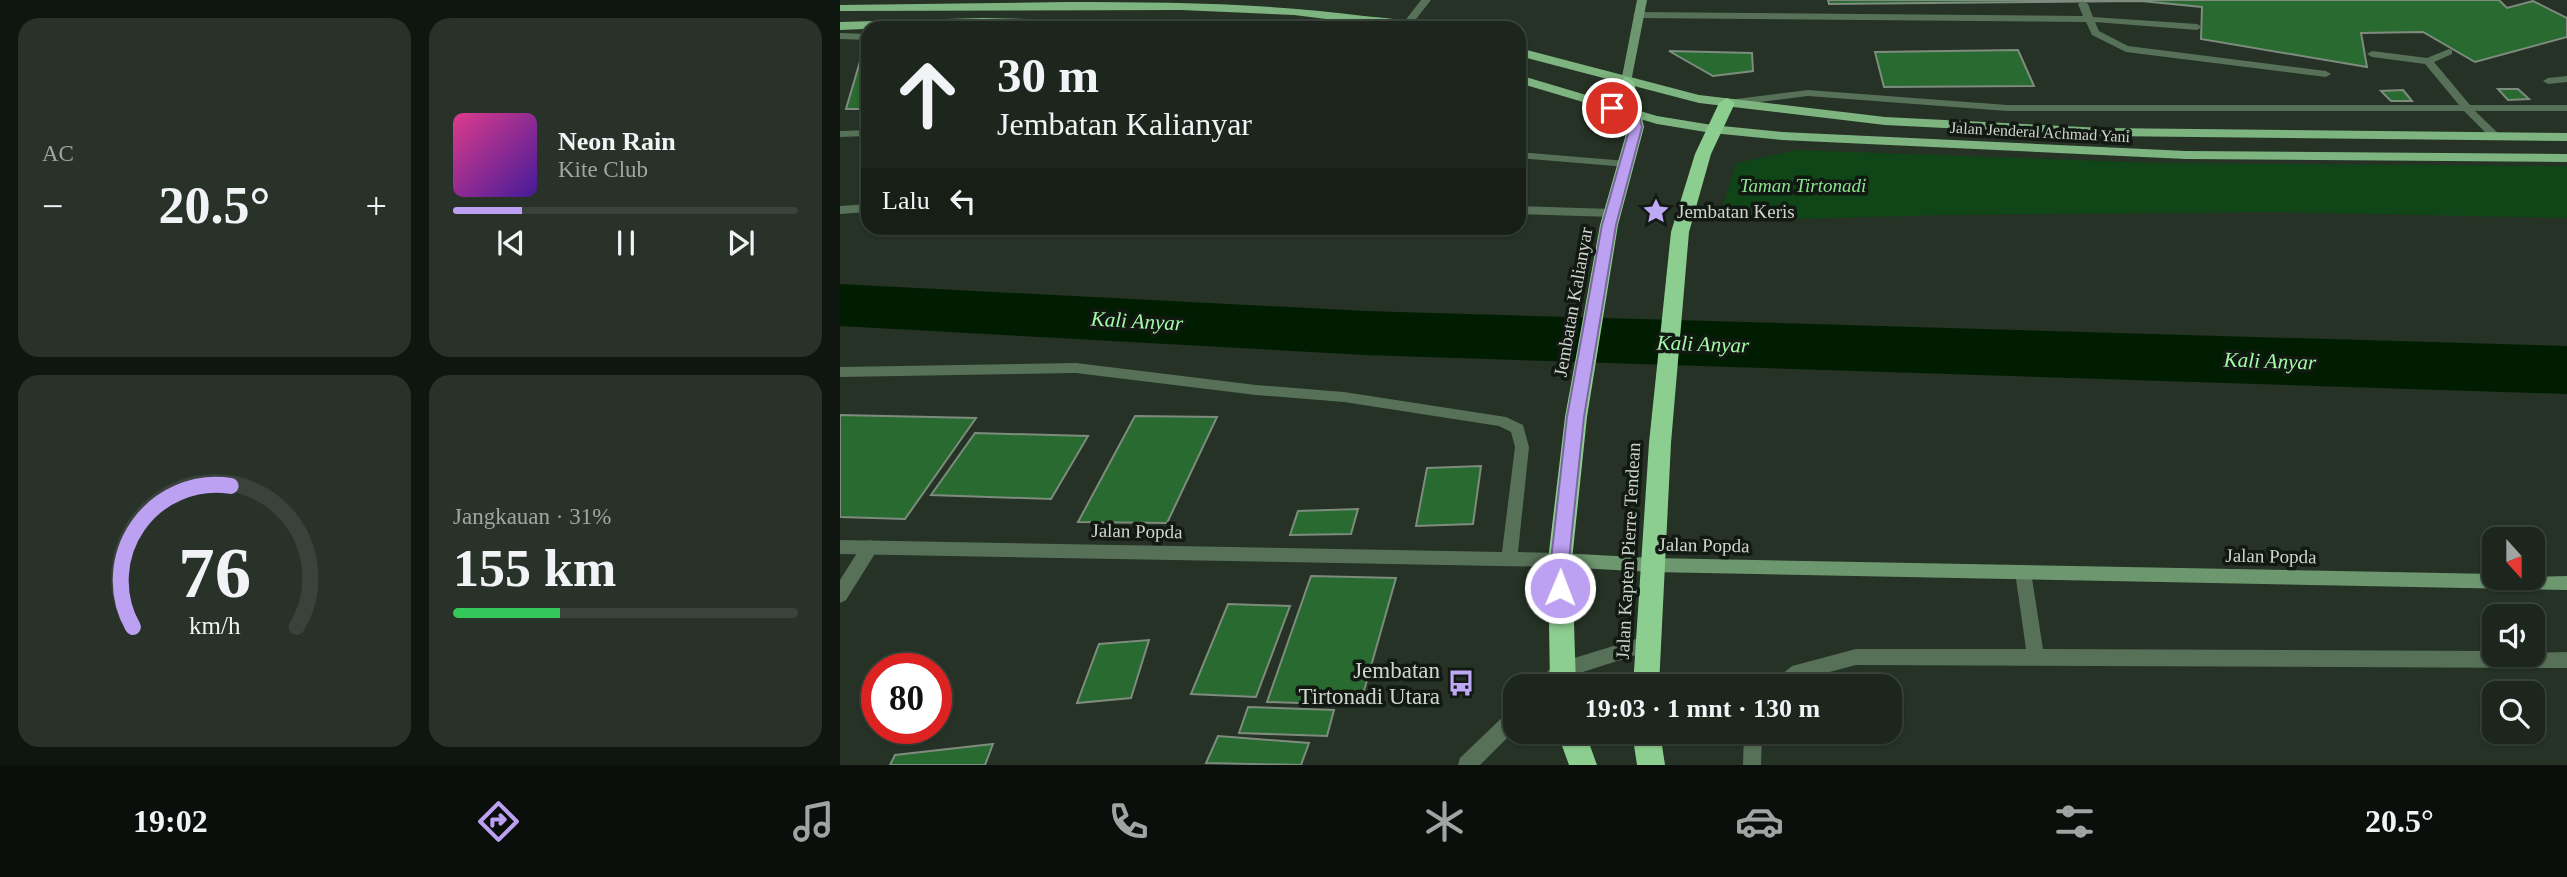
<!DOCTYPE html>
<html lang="id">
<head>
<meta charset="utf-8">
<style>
	body { margin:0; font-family:Georgia,serif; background:#293229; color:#f1f3f6; height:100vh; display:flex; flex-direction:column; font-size:26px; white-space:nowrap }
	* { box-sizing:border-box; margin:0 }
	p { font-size:23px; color:#a0a5a3 }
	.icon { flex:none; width:38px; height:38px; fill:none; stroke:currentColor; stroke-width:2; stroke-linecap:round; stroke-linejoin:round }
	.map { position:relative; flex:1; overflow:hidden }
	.side { display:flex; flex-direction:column; gap:18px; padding:18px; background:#0f150f; width:840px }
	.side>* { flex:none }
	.top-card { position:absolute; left:21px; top:21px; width:665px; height:214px; border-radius:21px; box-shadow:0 2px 5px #0004,0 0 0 2px #3a433b; background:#1c261c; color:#f1f3f6; overflow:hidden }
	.needle { width:46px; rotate:159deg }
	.buttons { position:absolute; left:1642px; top:527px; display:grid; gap:14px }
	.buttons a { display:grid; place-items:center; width:63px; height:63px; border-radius:14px; background:#1c261c; box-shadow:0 2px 5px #0004,0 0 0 2px #3a433b; font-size:35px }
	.speed { position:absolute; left:21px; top:653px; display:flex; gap:14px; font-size:35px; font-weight:700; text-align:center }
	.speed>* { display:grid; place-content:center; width:91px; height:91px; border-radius:50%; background:#1c261c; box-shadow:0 2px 5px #0004,0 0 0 2px #3a433b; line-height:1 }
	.speed .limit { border:10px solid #d22; background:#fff; color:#111 }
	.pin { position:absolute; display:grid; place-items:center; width:60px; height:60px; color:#fff; margin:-30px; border:4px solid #fff; border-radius:50%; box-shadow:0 2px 7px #0007 }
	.me { position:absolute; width:77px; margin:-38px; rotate:1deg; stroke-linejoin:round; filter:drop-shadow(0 0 5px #0008) }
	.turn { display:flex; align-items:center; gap:24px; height:147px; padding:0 21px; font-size:32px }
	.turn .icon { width:91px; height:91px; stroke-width:2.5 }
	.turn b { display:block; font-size:49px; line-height:60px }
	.then { display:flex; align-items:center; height:66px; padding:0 21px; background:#0003; gap:14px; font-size:26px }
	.big { font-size:52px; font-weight:700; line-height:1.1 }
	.side .tile { flex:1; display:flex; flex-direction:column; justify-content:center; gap:10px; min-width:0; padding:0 24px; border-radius:21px; background:#293229 }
	.side .dial { align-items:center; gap:0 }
	.dial svg { height:182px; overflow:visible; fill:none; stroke:#3a433b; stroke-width:7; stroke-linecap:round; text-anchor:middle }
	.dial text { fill:#f1f3f6; stroke:none }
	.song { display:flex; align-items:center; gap:21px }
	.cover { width:84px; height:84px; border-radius:10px; background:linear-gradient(135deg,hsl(330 70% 55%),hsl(260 70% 35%)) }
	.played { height:7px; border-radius:4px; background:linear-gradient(90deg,#bca0f2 20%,#3a433b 20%) }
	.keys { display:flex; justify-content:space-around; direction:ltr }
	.heat { display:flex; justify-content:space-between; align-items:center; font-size:38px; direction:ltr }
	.charge { height:10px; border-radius:5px; background:linear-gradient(90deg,#34c759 31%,#3a433b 0) }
	.side .tiles { flex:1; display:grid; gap:18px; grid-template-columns:repeat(2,1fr) }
	.trip { position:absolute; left:663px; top:674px; width:399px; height:70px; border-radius:21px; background:#1c261c; box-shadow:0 2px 5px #0004,0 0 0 2px #3a433b; font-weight:700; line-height:70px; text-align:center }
	.menu { display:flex; height:112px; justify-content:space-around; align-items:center; background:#0b0f0b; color:#a0a5a3 }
	.menu .icon { width:49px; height:49px }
	.menu .active { color:#bca0f2 }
	.menu b { font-size:32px; color:#f1f3f6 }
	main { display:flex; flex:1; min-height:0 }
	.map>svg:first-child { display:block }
	.green { fill:#0f4517 }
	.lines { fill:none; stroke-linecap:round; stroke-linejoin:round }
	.river { fill:#001d01; fill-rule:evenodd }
	.building { fill:#296a30; stroke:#7d8c7e; stroke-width:2 }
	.lane { fill:#577158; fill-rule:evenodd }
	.street { fill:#577158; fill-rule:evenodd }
	.secondary { fill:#6d976e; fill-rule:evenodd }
	.primary { fill:#7db47f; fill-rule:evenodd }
	.highway { fill:#8cce8f; fill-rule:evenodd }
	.route { fill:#bca0f2; stroke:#7a689d; stroke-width:2 }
	.labels { text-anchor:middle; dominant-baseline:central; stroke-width:7; stroke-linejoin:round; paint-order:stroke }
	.far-street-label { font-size:16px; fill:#cdd5cd; stroke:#121812 }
	.park-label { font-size:19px; font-style:italic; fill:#8ce491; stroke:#121812 }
	.poi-label { font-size:19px; fill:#cdd5cd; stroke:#121812; text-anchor:start }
	.street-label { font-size:19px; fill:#cdd5cd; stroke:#121812 }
	.water-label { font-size:21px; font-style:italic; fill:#a3fba7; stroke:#121812 }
	.near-poi-label { font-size:23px; fill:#cdd5cd; stroke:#121812; text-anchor:end }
</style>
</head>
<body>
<main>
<section class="side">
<div class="tiles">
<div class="tile"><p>AC</p>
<div class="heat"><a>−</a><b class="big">20.5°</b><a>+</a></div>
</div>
<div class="tile">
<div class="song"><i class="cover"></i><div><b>Neon Rain</b><p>Kite Club</p></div></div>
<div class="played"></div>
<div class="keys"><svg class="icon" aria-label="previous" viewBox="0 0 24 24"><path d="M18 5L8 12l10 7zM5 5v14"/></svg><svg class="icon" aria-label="pause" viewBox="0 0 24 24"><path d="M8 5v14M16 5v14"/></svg><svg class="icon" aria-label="next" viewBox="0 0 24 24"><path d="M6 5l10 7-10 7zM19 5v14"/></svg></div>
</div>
<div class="tile dial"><svg viewBox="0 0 100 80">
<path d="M14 69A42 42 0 1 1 86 69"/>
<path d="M14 69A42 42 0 0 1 57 7" stroke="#bca0f2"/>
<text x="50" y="56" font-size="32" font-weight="700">76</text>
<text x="50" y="72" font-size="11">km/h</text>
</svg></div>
<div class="tile"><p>Jangkauan · 31%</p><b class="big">155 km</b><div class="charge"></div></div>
</div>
</section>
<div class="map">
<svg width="1727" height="765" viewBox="0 0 1727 765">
	<rect width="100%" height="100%" fill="#253225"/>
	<path class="green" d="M958,150L1319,163L1727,166V218L1437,212L1104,215L884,221L882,207L897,163Z"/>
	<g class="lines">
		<path class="river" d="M0,284L525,311L1727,346V394L525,355L0,326Z"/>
	</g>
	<g class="building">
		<path d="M988,0H1659L1667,8L1693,1L1727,18V37L1635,62L1583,32L1521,33L1527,67L1361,39L1362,7L1301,1L989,4Z"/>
		<path d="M1178,50L1194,86L1044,87L1035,52Z"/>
		<path d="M829,51L912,53L913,71L873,76Z"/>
		<path d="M21,58H28V109H6Z"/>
		<path d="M1658,89H1678L1689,99L1668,100Z"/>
		<path d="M1563,90L1572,101H1551L1541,91Z"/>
		<path d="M0,415L136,418L65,519L0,517Z"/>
		<path d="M295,416L377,417L327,523L238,522Z"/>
		<path d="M135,433L248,436L211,499L91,495Z"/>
		<path d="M641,466L633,524L576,526L587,468Z"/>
		<path d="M518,509L511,534L450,535L458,511Z"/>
		<path d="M471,576L556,578L520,705L427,702Z"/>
		<path d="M388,604L450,606L416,697L351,694Z"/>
		<path d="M309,640L291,698L237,703L259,644Z"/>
		<path d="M408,707L494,710L487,736L399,733Z"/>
		<path d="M378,736L469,743L461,765L366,763Z"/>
		<path d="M153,744L145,765H50L55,755Z"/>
	</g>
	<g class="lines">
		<g class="lane">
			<path d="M1243,1L1248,4L1253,17L1357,24L1362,27L1357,30L1255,22L1259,31L1288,46L1486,71L1491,74L1486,77L1286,52L1252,35L1246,22L798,18L793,15L798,12L1243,16L1238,4Z"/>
			<path d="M0,33L28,34V40L0,39Z"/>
			<path d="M1609,49L1612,50V54L1594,62L1630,105H1727V111H1635L1660,135V139H1652L1624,111H1167L968,96L888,106L883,103L888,100L968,90L1167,105H1619L1585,64L1532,57L1527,54L1532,51L1587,58Z"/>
			<path d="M1727,76V82L1708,84L1703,81L1708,78Z"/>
			<path d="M30,540L36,542L38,547L36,552L6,600L0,603V580L24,542Z"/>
			<path d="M1183,565L1189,567L1191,572L1203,649L1654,651V654L1727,652V668L1016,665L963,679L955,686H932L935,680L952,666L1016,649H1186L1175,572L1177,567Z"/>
			<path d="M904,732H922L921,765H903Z"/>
		</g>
		<g class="street">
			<path d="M581,0H591L569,28H563L561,26Z"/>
			<path d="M28,130V136L0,137V131Z"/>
			<path d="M679,152L787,161L793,164L787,167L679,158Z"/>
			<path d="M28,204V212L0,214V206Z"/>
			<path d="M679,206L772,209L778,213L772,217L679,214Z"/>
			<path d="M236,363L416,385L504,392L666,417L683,425L689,447L678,552L720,553L726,555L728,560L726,565L720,567L0,554V540L662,552L675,447L671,432L659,426L504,402L416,395L236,373L0,377V367Z"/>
			<path d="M809,635L815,637L818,643L815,649L727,677L717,686H696L699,680L715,664Z"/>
			<path d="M676,707V729L640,765H618L620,758L670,710Z"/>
		</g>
		<g class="secondary">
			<path d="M797,0H807L791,82L786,85L781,82Z"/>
			<path d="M720,553L812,558L1654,574V578L1727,576V590L812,572L720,567L714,565L712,560L714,555Z"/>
		</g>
		<g class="primary">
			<path d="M227,2C326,2 425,3 524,16C540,18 568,18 581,28H558L454,15L341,10L0,11V5Z"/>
			<path d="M142,18L404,24L410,28L142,24L0,30V22Z"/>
			<path d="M679,48L859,95L1045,117L1263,128L1727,133V141L1263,136L1045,125L859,103L679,56Z"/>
			<path d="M679,75L817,116L872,125L942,132L1346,151L1727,154V162L1346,159L942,140L872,133L817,124L679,83Z"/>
		</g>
		<g class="highway">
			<path d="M786,77L794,82L804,127L778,225L747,417L732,560L736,686H710L708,560L725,417L760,225L788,127L778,82Z"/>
			<path d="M887,98L895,103L871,154L849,232L831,443L819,686H793L809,443L831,232L855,154L879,103Z"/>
			<path d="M717,732H745L757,765H729Z"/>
			<path d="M792,732H820L825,765H797Z"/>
		</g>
	</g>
	<path class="route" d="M772,105L798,112L802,127L776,225L744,417L729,560L730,588L727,594L720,596L714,594L711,588V560L727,417L762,225L790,127L788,116L768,111L766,108Z"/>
	<defs>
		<g id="sight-bare" transform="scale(2.1)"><path d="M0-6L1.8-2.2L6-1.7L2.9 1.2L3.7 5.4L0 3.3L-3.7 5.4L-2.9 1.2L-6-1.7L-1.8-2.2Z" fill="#bda9f5" stroke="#121812" stroke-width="2.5" paint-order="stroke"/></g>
		<g id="bus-bare" transform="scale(2.1)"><path d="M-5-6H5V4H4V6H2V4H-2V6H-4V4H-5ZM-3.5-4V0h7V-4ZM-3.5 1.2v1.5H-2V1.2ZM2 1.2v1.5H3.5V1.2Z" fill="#bda9f5" stroke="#121812" stroke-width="2.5" paint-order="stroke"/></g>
	</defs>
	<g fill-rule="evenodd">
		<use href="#sight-bare" x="816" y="211"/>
		<use href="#bus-bare" x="621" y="683"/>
	</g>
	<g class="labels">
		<g class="far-street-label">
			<text transform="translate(1200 132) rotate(3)">Jalan Jenderal Achmad Yani</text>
		</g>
		<g class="park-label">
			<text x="963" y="185">Taman Tirtonadi</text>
		</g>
		<g class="poi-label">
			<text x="837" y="211">Jembatan Keris</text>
		</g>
		<g class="street-label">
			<text transform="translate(733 302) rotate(-80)">Jembatan Kalianyar</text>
			<text transform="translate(297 531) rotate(1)">Jalan Popda</text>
			<text transform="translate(864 545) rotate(1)">Jalan Popda</text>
			<text transform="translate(788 551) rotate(-87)">Jalan Kapten Pierre Tendean</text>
			<text transform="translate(1431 556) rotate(1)">Jalan Popda</text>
		</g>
		<g class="water-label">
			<text transform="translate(297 321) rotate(3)">Kali Anyar</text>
			<text transform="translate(863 344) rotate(2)">Kali Anyar</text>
			<text transform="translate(1430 361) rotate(2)">Kali Anyar</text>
		</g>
		<g class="near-poi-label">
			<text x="600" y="670">Jembatan<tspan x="600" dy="26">Tirtonadi Utara</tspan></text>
		</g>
	</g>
</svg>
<div class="buttons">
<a><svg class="needle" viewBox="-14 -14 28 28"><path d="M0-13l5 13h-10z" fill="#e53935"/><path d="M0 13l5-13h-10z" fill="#a0a5a3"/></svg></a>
<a><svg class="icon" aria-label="sound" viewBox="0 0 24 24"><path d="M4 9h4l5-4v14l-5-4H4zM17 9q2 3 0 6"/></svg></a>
<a><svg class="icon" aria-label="search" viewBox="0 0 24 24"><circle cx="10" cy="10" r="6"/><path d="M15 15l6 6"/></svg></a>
</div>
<div class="speed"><div class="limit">80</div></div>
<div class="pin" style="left:772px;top:108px;background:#d93025"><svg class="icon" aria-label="arrive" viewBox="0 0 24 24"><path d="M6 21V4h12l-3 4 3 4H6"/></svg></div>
<svg class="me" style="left:720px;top:588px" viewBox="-20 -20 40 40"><circle r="17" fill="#bca0f2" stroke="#fff" stroke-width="3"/><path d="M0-11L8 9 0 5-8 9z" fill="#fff"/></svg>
<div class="trip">19:03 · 1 mnt · 130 m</div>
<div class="top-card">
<div class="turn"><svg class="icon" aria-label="ahead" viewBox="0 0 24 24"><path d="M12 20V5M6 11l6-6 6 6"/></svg><div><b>30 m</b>Jembatan Kalianyar</div></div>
<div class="then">Lalu<svg class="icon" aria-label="left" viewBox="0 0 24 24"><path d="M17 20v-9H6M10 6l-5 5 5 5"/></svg></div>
</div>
</div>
</main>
<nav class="menu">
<b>19:02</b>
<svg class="icon active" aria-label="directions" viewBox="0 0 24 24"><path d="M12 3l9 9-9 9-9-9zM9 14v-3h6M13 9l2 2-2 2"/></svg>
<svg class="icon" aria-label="music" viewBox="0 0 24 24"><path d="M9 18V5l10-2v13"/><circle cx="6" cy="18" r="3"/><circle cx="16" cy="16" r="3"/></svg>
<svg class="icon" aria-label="phone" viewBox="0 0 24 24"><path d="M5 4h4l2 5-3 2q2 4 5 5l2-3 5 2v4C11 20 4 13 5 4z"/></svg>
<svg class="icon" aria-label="climate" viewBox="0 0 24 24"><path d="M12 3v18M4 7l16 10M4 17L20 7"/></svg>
<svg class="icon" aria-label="car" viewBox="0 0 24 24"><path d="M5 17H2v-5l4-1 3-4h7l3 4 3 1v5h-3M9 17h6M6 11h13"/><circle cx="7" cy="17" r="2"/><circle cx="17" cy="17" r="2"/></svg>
<svg class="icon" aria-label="filters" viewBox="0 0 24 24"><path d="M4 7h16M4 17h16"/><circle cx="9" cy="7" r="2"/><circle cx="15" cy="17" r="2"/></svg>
<b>20.5°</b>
</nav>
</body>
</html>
